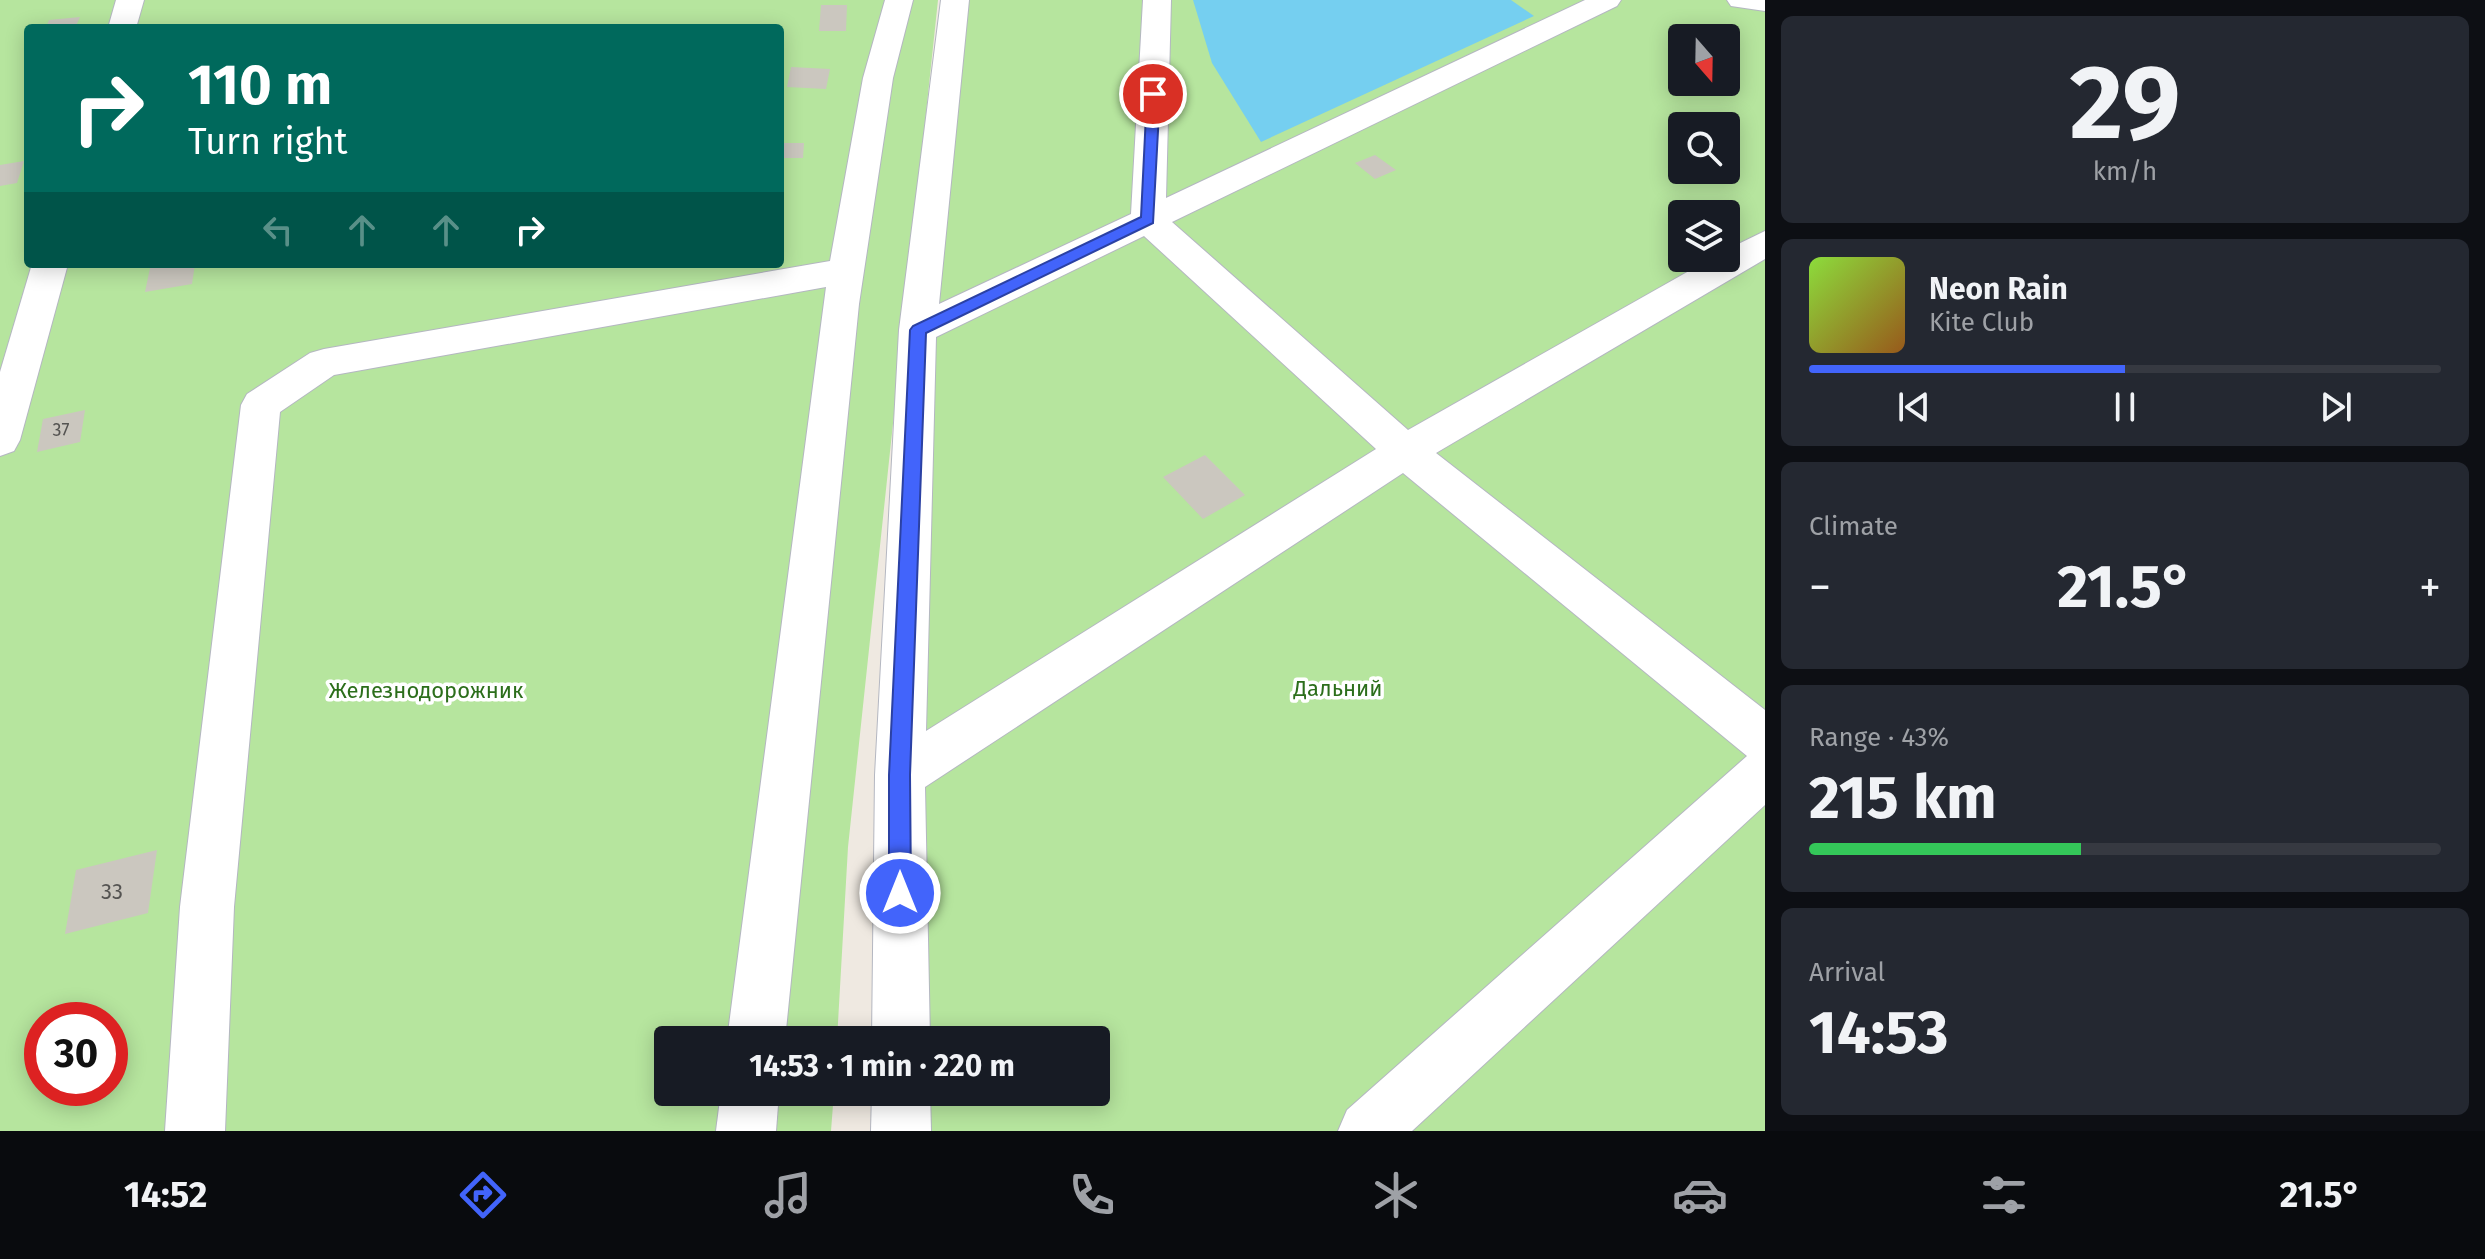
<!DOCTYPE html>
<html lang="en">
<head>
<meta charset="utf-8">
<style>
	body { margin:0; font-family:"Fira Sans",sans-serif; background:#242831; color:#f1f3f6; height:100vh; display:flex; flex-direction:column; font-size:30px; white-space:nowrap }
	* { box-sizing:border-box; margin:0 }
	p { font-size:26px; color:#9ea1a6 }
	.icon { flex:none; width:44px; height:44px; fill:none; stroke:currentColor; stroke-width:2; stroke-linecap:round; stroke-linejoin:round }
	.map { position:relative; flex:1; overflow:hidden }
	.drawer { display:flex; flex-direction:column; gap:16px; padding:16px; background:#0d0f14; width:720px }
	.drawer>* { flex:none }
	.top-card { position:absolute; left:24px; top:24px; width:760px; height:244px; border-radius:8px; box-shadow:0 4px 20px #0003; background:#00695c; color:#fff; overflow:hidden }
	.needle { width:52px; rotate:160deg }
	.controls { position:absolute; left:1668px; top:24px; display:grid; gap:16px }
	.controls a { display:grid; place-items:center; width:72px; height:72px; border-radius:8px; background:#171b24; box-shadow:0 4px 20px #0003; font-size:40px }
	.speed { position:absolute; left:24px; top:1002px; display:flex; gap:16px; font-size:40px; font-weight:700; text-align:center }
	.speed>* { display:grid; place-content:center; width:104px; height:104px; border-radius:50%; background:#171b24; box-shadow:0 4px 20px #0003; line-height:1 }
	.speed .limit { border:12px solid #d22; background:#fff; color:#111 }
	.pin { position:absolute; display:grid; place-items:center; width:68px; height:68px; color:#fff; margin:-34px; border:4px solid #fff; border-radius:50%; box-shadow:0 2px 8px #0007 }
	.me { position:absolute; width:88px; margin:-44px; rotate:0deg; stroke-linejoin:round; filter:drop-shadow(0 0 6px #0008) }
	.turn { display:flex; align-items:center; gap:28px; height:168px; padding:0 32px; font-size:36px }
	.turn .icon { width:104px; height:104px; stroke-width:2.5 }
	.turn b { display:block; font-size:56px; line-height:68px }
	.lanes { display:flex; align-items:center; height:76px; padding:0 32px; background:#0003; justify-content:center; gap:40px; direction:ltr }
	.lanes .off { opacity:.35 }
	.big { font-size:60px; font-weight:700; line-height:1.1 }
	.drawer .card { flex:1; display:flex; flex-direction:column; justify-content:center; gap:12px; min-width:0; padding:0 28px; border-radius:12px; background:#242831 }
	.drawer .dial { align-items:center; gap:0 }
	.dial b { font-size:104px; line-height:1 }
	.song { display:flex; align-items:center; gap:24px }
	.cover { width:96px; height:96px; border-radius:12px; background:linear-gradient(135deg,hsl(90 70% 55%),hsl(30 70% 35%)) }
	.played { height:8px; border-radius:4px; background:linear-gradient(90deg,#4264fb 50%,#363941 50%) }
	.keys { display:flex; justify-content:space-around; direction:ltr }
	.heat { display:flex; justify-content:space-between; align-items:center; font-size:44px; direction:ltr }
	.charge { height:12px; border-radius:6px; background:linear-gradient(90deg,#34c759 43%,#363941 0) }
	.trip { position:absolute; left:654px; top:1026px; width:456px; height:80px; border-radius:8px; background:#171b24; box-shadow:0 4px 20px #0003; font-weight:700; line-height:80px; text-align:center }
	.tabs { display:flex; height:128px; justify-content:space-around; align-items:center; background:#090b0e; color:#9ea1a6 }
	.tabs .icon { width:56px; height:56px }
	.tabs .on { color:#4264fb }
	.tabs b { font-size:36px; color:#f1f3f6 }
	main { display:flex; flex:1; min-height:0 }
	.map>svg:first-child { display:block }
	.green { fill:#b6e59e; fill-rule:evenodd }
	.water { fill:#75cff0 }
	.building { fill:#cbc7bf }
	.lines { fill:none; stroke-linecap:round; stroke-linejoin:round }
	.minor-casing { stroke:#b4b7c1; stroke-width:2 }
	.minor { fill:#fff; fill-rule:evenodd }
	.route { fill:#4264fb; stroke:#2b41a3; stroke-width:2 }
	.labels { text-anchor:middle; dominant-baseline:central; stroke-width:7; stroke-linejoin:round; paint-order:stroke }
	.number-label { font-size:18px; fill:#555452 }
	.park-label { font-size:22px; fill:#2c6e1b; stroke:#fff }
	.near-number-label { font-size:22px; fill:#555452 }
</style>
</head>
<body>
<main>
<div class="map">
<svg width="1765" height="1131" viewBox="0 0 1765 1131">
	<rect width="100%" height="100%" fill="#efe9e1"/>
	<g class="green">
		<path d="M0,0H938L848,847L837,1040H668V1092H834L831,1131H0ZM28,28H780V264H28ZM42,1020H110V1088H42Z"/>
		<path d="M949,0H1765V1131H887L889,1092H1096V1040H892ZM1682,38H1726V82H1682ZM1682,126H1726V170H1682ZM1682,214H1726V258H1682Z"/>
	</g>
	<path class="water" d="M1193,0H1511L1534,16L1261,142L1212,63Z"/>
	<g class="building">
		<path d="M821,5H847L846,31H819Z"/>
		<path d="M80,17L75,28H46L49,20Z"/>
		<path d="M791,67L830,69L826,89L787,87Z"/>
		<path d="M780,143H804L803,158H780Z"/>
		<path d="M1375,155L1396,170L1375,179L1355,163Z"/>
		<path d="M24,161L17,183L0,186V165Z"/>
		<path d="M177,264H195L192,284L145,292L150,268Z"/>
		<path d="M85,410L80,442L37,452L43,419Z"/>
		<path d="M1205,455L1245,495L1203,519L1163,477Z"/>
		<path d="M157,850L148,913L65,934L76,870Z"/>
	</g>
	<g class="lines">
		<g class="minor-casing">
			<g id="minor">
				<path d="M116,0H144L136,28H108Z"/>
				<path d="M885,0H913L893,78L859,304L785,1040H727L826,287L334,375L280,412L234,907L225,1131H165L180,907L241,405L247,394L310,353L324,349L830,261L863,78Z"/>
				<path d="M941,0H969L939,304L1131,214L1143,0H1171L1166,198L1585,0H1621L1617,6L1172,222L1408,430L1712,258H1726V250L1765,231V259L1436,453L1765,710V805L1412,1131H1338L1347,1110L1747,756L1403,473L925,787L930,1040H872L875,775L899,330ZM1144,236L1376,449L926,731L936,337Z"/>
				<path d="M1727,0H1765V11L1731,6Z"/>
				<path d="M32,264H68L20,440L14,451L0,456V372Z"/>
				<path d="M721,1092H779L776,1131H716Z"/>
				<path d="M872,1092H930L931,1131H871Z"/>
			</g>
		</g>
		<use href="#minor" class="minor"/>
	</g>
	<path class="route" d="M1153,90L1160,94L1153,223L926,333L910,775L911,893L908,901L900,904L892,901L889,893V775L910,330L913,326L1141,217L1147,94Z"/>
	<g class="labels">
		<g class="number-label">
			<text x="61" y="430">37</text>
		</g>
		<g class="park-label">
			<text x="1338" y="688">Дальний</text>
			<text x="426" y="690">Железнодорожник</text>
		</g>
		<g class="near-number-label">
			<text x="112" y="891">33</text>
		</g>
	</g>
</svg>
<div class="controls">
<a><svg class="needle" viewBox="-14 -14 28 28"><path d="M0-13l5 13h-10z" fill="#e53935"/><path d="M0 13l5-13h-10z" fill="#9ea1a6"/></svg></a>
<a><svg class="icon" aria-label="search" viewBox="0 0 24 24"><circle cx="10" cy="10" r="6"/><path d="M15 15l6 6"/></svg></a>
<a><svg class="icon" aria-label="layers" viewBox="0 0 24 24"><path d="M12 4l9 5-9 5-9-5zM3 14l9 5 9-5"/></svg></a>
</div>
<div class="speed"><div class="limit">30</div></div>
<div class="pin" style="left:1153px;top:94px;background:#d93025"><svg class="icon" aria-label="arrive" viewBox="0 0 24 24"><path d="M6 21V4h12l-3 4 3 4H6"/></svg></div>
<svg class="me" style="left:900px;top:893px" viewBox="-20 -20 40 40"><circle r="17" fill="#4264fb" stroke="#fff" stroke-width="3"/><path d="M0-11L8 9 0 5-8 9z" fill="#fff"/></svg>
<div class="trip">14:53 · 1 min · 220 m</div>
<div class="top-card">
<div class="turn"><svg class="icon" aria-label="right" viewBox="0 0 24 24"><path d="M7 20v-9h11M14 6l5 5-5 5"/></svg><div><b>110 m</b>Turn right</div></div>
<div class="lanes"><svg class="icon off" aria-label="left" viewBox="0 0 24 24"><path d="M17 20v-9H6M10 6l-5 5 5 5"/></svg><svg class="icon off" aria-label="ahead" viewBox="0 0 24 24"><path d="M12 20V5M6 11l6-6 6 6"/></svg><svg class="icon off" aria-label="ahead" viewBox="0 0 24 24"><path d="M12 20V5M6 11l6-6 6 6"/></svg><svg class="icon" aria-label="right" viewBox="0 0 24 24"><path d="M7 20v-9h11M14 6l5 5-5 5"/></svg></div>
</div>
</div>
<section class="drawer">
<div class="card dial"><b>29</b><p>km/h</p></div>
<div class="card">
<div class="song"><i class="cover"></i><div><b>Neon Rain</b><p>Kite Club</p></div></div>
<div class="played"></div>
<div class="keys"><svg class="icon" aria-label="previous" viewBox="0 0 24 24"><path d="M18 5L8 12l10 7zM5 5v14"/></svg><svg class="icon" aria-label="pause" viewBox="0 0 24 24"><path d="M8 5v14M16 5v14"/></svg><svg class="icon" aria-label="next" viewBox="0 0 24 24"><path d="M6 5l10 7-10 7zM19 5v14"/></svg></div>
</div>
<div class="card"><p>Climate</p>
<div class="heat"><a>−</a><b class="big">21.5°</b><a>+</a></div>
</div>
<div class="card"><p>Range · 43%</p><b class="big">215 km</b><div class="charge"></div></div>
<div class="card"><p>Arrival</p><b class="big">14:53</b></div>
</section>
</main>
<nav class="tabs">
<b>14:52</b>
<svg class="icon on" aria-label="directions" viewBox="0 0 24 24"><path d="M12 3l9 9-9 9-9-9zM9 14v-3h6M13 9l2 2-2 2"/></svg>
<svg class="icon" aria-label="music" viewBox="0 0 24 24"><path d="M9 18V5l10-2v13"/><circle cx="6" cy="18" r="3"/><circle cx="16" cy="16" r="3"/></svg>
<svg class="icon" aria-label="phone" viewBox="0 0 24 24"><path d="M5 4h4l2 5-3 2q2 4 5 5l2-3 5 2v4C11 20 4 13 5 4z"/></svg>
<svg class="icon" aria-label="climate" viewBox="0 0 24 24"><path d="M12 3v18M4 7l16 10M4 17L20 7"/></svg>
<svg class="icon" aria-label="car" viewBox="0 0 24 24"><path d="M5 17H2v-5l4-1 3-4h7l3 4 3 1v5h-3M9 17h6M6 11h13"/><circle cx="7" cy="17" r="2"/><circle cx="17" cy="17" r="2"/></svg>
<svg class="icon" aria-label="filters" viewBox="0 0 24 24"><path d="M4 7h16M4 17h16"/><circle cx="9" cy="7" r="2"/><circle cx="15" cy="17" r="2"/></svg>
<b>21.5°</b>
</nav>
</body>
</html>
